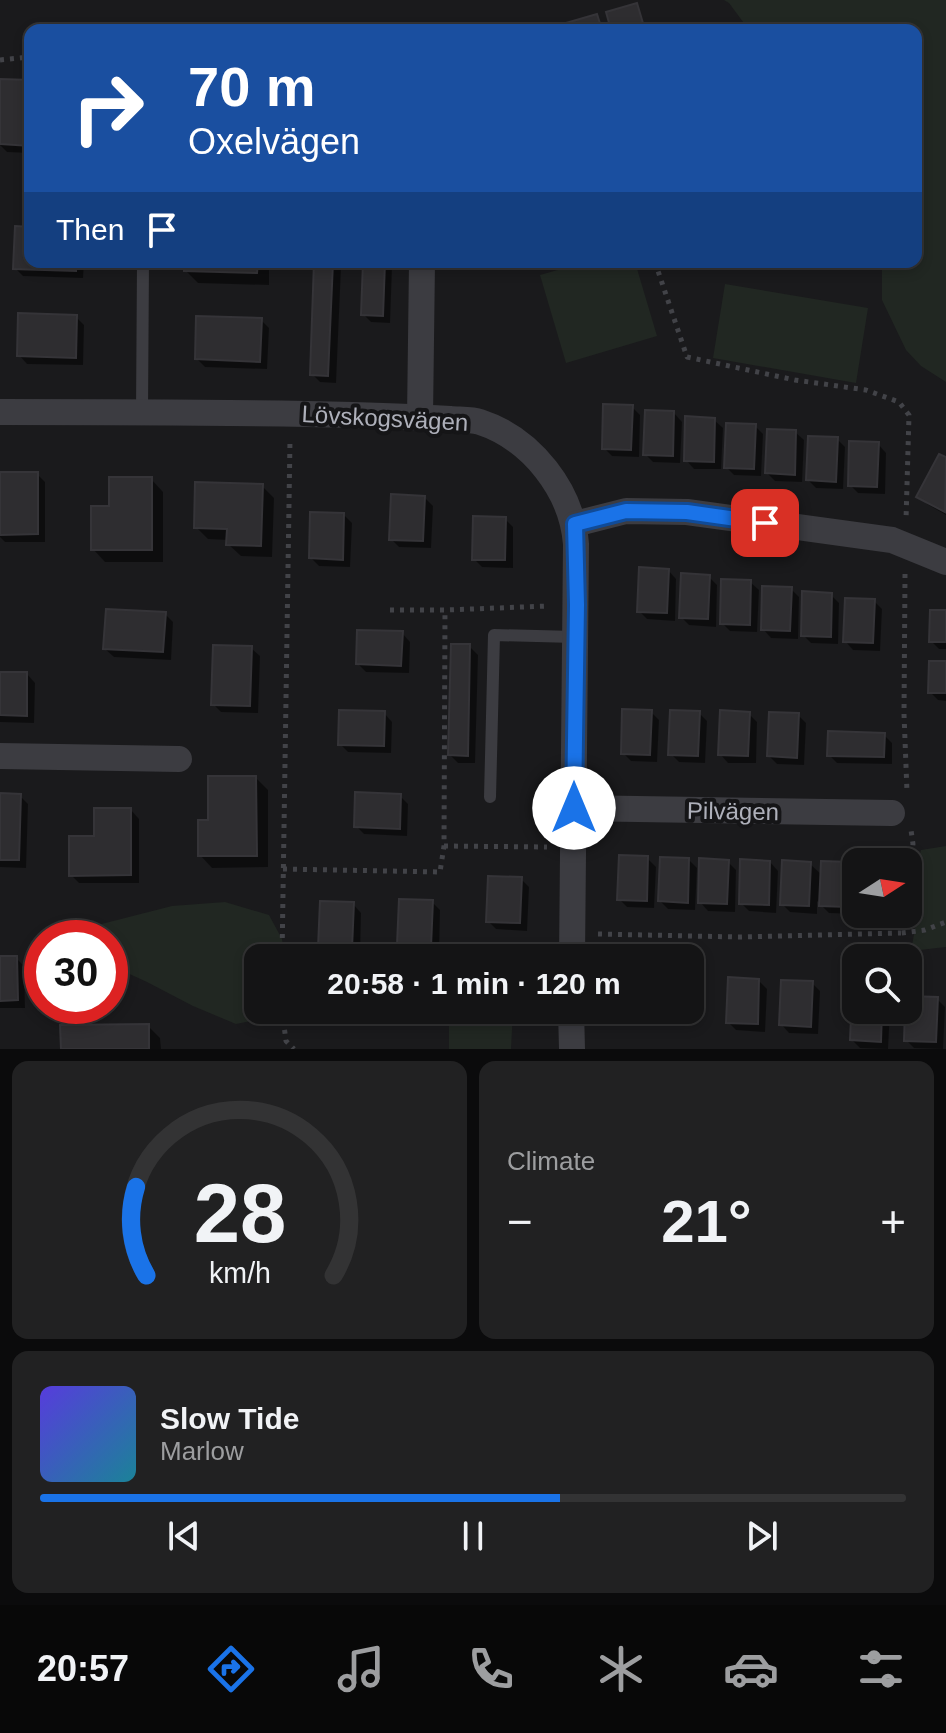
<!DOCTYPE html>
<html lang="en">
<head>
<meta charset="utf-8">
<style>
	body { margin:0; font-family:Helvetica,sans-serif; background:#212122; color:#f1f3f6; height:100vh; display:flex; flex-direction:column; font-size:30px; white-space:nowrap }
	* { box-sizing:border-box; margin:0 }
	p { font-size:26px; color:#9d9ea0 }
	.icon { flex:none; width:44px; height:44px; fill:none; stroke:currentColor; stroke-width:2; stroke-linecap:round; stroke-linejoin:round }
	.map { position:relative; height:1049px; overflow:hidden }
	.drawer { display:flex; flex-direction:column; gap:12px; padding:12px; background:#0b0b0c; flex:1 }
	.drawer>* { flex:none }
	.banner { position:absolute; left:24px; top:24px; width:898px; height:244px; border-radius:16px; box-shadow:0 4px 12px #0003,0 0 0 2px #333334; background:#1a4fa0; color:#fff; overflow:hidden }
	.needle { width:52px; rotate:78deg }
	.fabs { position:absolute; left:842px; top:848px; display:grid; gap:16px }
	.fabs a { display:grid; place-items:center; width:80px; height:80px; border-radius:16px; background:#141415; box-shadow:0 4px 12px #0003,0 0 0 2px #333334; font-size:40px }
	.speed { position:absolute; left:24px; top:920px; display:flex; gap:16px; font-size:40px; font-weight:700; text-align:center }
	.speed>* { display:grid; place-content:center; width:104px; height:104px; border-radius:50%; background:#141415; box-shadow:0 4px 12px #0003,0 0 0 2px #333334; line-height:1 }
	.speed .limit { border:12px solid #d22; background:#fff; color:#111 }
	.pin { position:absolute; display:grid; place-items:center; width:68px; height:68px; color:#fff; margin:-34px; border-radius:16px; box-shadow:0 4px 12px #0006 }
	.me { position:absolute; width:88px; margin:-44px; rotate:0deg; stroke-linejoin:round; filter:drop-shadow(0 0 6px #0008) }
	.turn { display:flex; align-items:center; gap:28px; height:168px; padding:0 32px; font-size:36px }
	.turn .icon { width:104px; height:104px; stroke-width:2.5 }
	.turn b { display:block; font-size:56px; line-height:68px }
	.then { display:flex; align-items:center; height:76px; padding:0 32px; background:#0003; gap:16px; font-size:30px }
	.big { font-size:60px; font-weight:700; line-height:1.1 }
	.drawer .widget { flex:1; display:flex; flex-direction:column; justify-content:center; gap:12px; min-width:0; padding:0 28px; border-radius:16px; background:#212122 }
	.drawer .dial { align-items:center; gap:0 }
	.dial svg { height:208px; overflow:visible; fill:none; stroke:#333334; stroke-width:7; stroke-linecap:round; text-anchor:middle }
	.dial text { fill:#f1f3f6; stroke:none }
	.song { display:flex; align-items:center; gap:24px }
	.cover { width:96px; height:96px; border-radius:12px; background:linear-gradient(135deg,hsl(250 70% 55%),hsl(190 70% 35%)) }
	.played { height:8px; border-radius:4px; background:linear-gradient(90deg,#1a73e8 60%,#333334 60%) }
	.keys { display:flex; justify-content:space-around; direction:ltr }
	.heat { display:flex; justify-content:space-between; align-items:center; font-size:44px; direction:ltr }
	.drawer .tiles { flex:1; display:grid; gap:12px; grid-template-columns:1fr 1fr }
	.widget:last-child { grid-column:span 2 }
	.trip { position:absolute; left:244px; top:944px; width:460px; height:80px; border-radius:16px; background:#141415; box-shadow:0 4px 12px #0003,0 0 0 2px #333334; font-weight:700; line-height:80px; text-align:center }
	.dock { display:flex; height:128px; justify-content:space-around; align-items:center; background:#080808; color:#9d9ea0 }
	.dock .icon { width:56px; height:56px }
	.dock .current { color:#1a73e8 }
	.dock b { font-size:36px; color:#f1f3f6 }
	.map>svg:first-child { display:block }
	.green { fill:#212722 }
	.shadow { fill:#0007 }
	.building { fill:#2e2d30; stroke:#353438; stroke-width:2 }
	.lines { fill:none; stroke-linecap:round; stroke-linejoin:round }
	.path { stroke:#424348; stroke-width:5; stroke-dasharray:4 6; stroke-linecap:butt }
	.service { stroke:#3c3c41; stroke-width:12 }
	.minor { stroke:#3c3c41; stroke-width:26 }
	.route-casing { stroke:#114b97; stroke-width:20 }
	.route { stroke:#1a73e8; stroke-width:14 }
	.labels { text-anchor:middle; dominant-baseline:central; stroke-width:8; stroke-linejoin:round; paint-order:stroke }
	.street-label { font-size:24px; fill:#aeb0ba; stroke:#151517 }
</style>
</head>
<body>
<div class="map">
<svg width="946" height="1049" viewBox="0 0 946 1049">
	<rect width="100%" height="100%" fill="#1a1a1c"/>
	<g class="green">
		<path d="M724,0H946V382L921,366L906,350L882,300V262H916V30H749L729,3Z"/>
		<path d="M586,262H635L657,336L566,363L540,275Z"/>
		<path d="M725,284L868,308L856,383L713,358Z"/>
		<path d="M946,846V947L911,951L918,912L917,865L921,850Z"/>
		<path d="M225,902L269,915L282,939L285,958H258V1010H269L261,1019L236,1024L193,1006L147,982L110,965V938H79L82,929L172,906Z"/>
		<path d="M449,1010H513L511,1049H449Z"/>
	</g>
	<g class="shadow">
		<path d="M30,82V153L7,152L0,145V117Z"/>
		<path d="M30,229V262H84L83,278L23,276L15,268Z"/>
		<path d="M186,262H269V285L198,283L186,271Z"/>
		<path d="M316,262H336L341,267L336,383L320,382L312,374Z"/>
		<path d="M365,262H387L392,267L390,323L371,322L363,314Z"/>
		<path d="M76,317L84,325L83,365L27,364L19,355Z"/>
		<path d="M261,320L269,328L267,369L205,367L197,359Z"/>
		<path d="M632,407L640,415L639,457L612,456L604,448Z"/>
		<path d="M674,413L682,422L680,463L653,462L645,454Z"/>
		<path d="M714,420L723,428L721,469H694L686,460Z"/>
		<path d="M755,426L763,434L761,476L734,475L726,467Z"/>
		<path d="M795,432L804,440L802,482L775,481L767,473Z"/>
		<path d="M837,439L845,447L843,489L816,488L808,480Z"/>
		<path d="M878,444L886,453L885,494L858,493L850,485Z"/>
		<path d="M940,456L946,460V515L927,504L919,496Z"/>
		<path d="M0,474H37L45,482V542H5L0,537Z"/>
		<path d="M151,479L163,492V562H105L93,549L111,508Z"/>
		<path d="M262,486L274,498L272,557L241,556L228,544V540L208,539L196,527Z"/>
		<path d="M425,498L433,506L431,548L399,547L391,539Z"/>
		<path d="M344,515L352,523L350,567L319,566L311,558Z"/>
		<path d="M505,519L513,527V568L482,567L474,559Z"/>
		<path d="M668,570L676,579L675,621L647,619L639,611Z"/>
		<path d="M709,577L717,585L716,627L689,625L681,617Z"/>
		<path d="M750,582L759,590L757,632L730,631L722,623Z"/>
		<path d="M791,589L799,597L798,639L771,638L763,629Z"/>
		<path d="M831,595L839,603L838,644L811,643L803,635Z"/>
		<path d="M874,601L882,609L880,651L853,650L845,641Z"/>
		<path d="M946,612V649H939L931,641Z"/>
		<path d="M165,614L173,622L171,660L114,657L105,649Z"/>
		<path d="M402,633L410,642L409,673L366,672L358,664Z"/>
		<path d="M469,646L478,655L475,763H458L450,755Z"/>
		<path d="M251,648L260,656L258,713L221,712L213,704Z"/>
		<path d="M946,663V701L938,700L930,692Z"/>
		<path d="M0,674H27L35,683L34,723L0,722Z"/>
		<path d="M651,712L659,720L657,762L631,761L623,753Z"/>
		<path d="M384,713L392,722L391,753L348,752L340,744Z"/>
		<path d="M699,713L707,721L705,763L679,762L671,754Z"/>
		<path d="M749,714L757,722L756,763H728L720,754Z"/>
		<path d="M798,715L806,723L804,765L777,764L769,756Z"/>
		<path d="M884,735L892,743V764L837,763L829,755Z"/>
		<path d="M256,778L268,790V867L212,868L200,855L210,822Z"/>
		<path d="M0,795L20,796L28,804L26,868L0,867Z"/>
		<path d="M400,796L408,804L407,836L364,834L356,826Z"/>
		<path d="M131,810L139,819V883H79L71,875L96,838Z"/>
		<path d="M647,858L656,867L654,908L627,907L619,899Z"/>
		<path d="M689,860L697,868L695,910L668,909L660,901Z"/>
		<path d="M728,862L736,870L735,912L708,911L700,902Z"/>
		<path d="M770,862L778,871L776,913L749,911L741,903Z"/>
		<path d="M810,864L822,875L849,864L856,871V914L829,913L817,901V914L790,912L782,904Z"/>
		<path d="M521,879L529,887L527,931L496,929L488,921Z"/>
		<path d="M432,902L440,910L439,954L407,953L399,945Z"/>
		<path d="M353,904L361,913L360,956L328,955L320,947Z"/>
		<path d="M0,958H16L24,966L25,1008H0Z"/>
		<path d="M690,965L698,973L696,1016L668,1014L663,1010H690Z"/>
		<path d="M759,981L767,989L765,1032L736,1030L728,1022Z"/>
		<path d="M812,983L820,991L818,1034L789,1033L781,1024Z"/>
		<path d="M856,997V1010H890L888,1049L860,1048L852,1040Z"/>
		<path d="M908,998L937,999L945,1007L943,1049L914,1048L906,1040Z"/>
		<path d="M610,1010H642V1014L613,1013Z"/>
		<path d="M148,1026L160,1038L161,1049H63Z"/>
	</g>
	<g class="building">
		<path d="M637,3L645,30H611L606,12Z"/>
		<path d="M597,14L602,30H568L566,23Z"/>
		<path d="M0,79L30,80V146L0,144Z"/>
		<path d="M15,226L30,227V262H76V271L13,269Z"/>
		<path d="M184,262H258L257,273L184,271Z"/>
		<path d="M314,262H333L328,376L310,375Z"/>
		<path d="M363,262H385L383,316L361,315Z"/>
		<path d="M18,313L77,315L76,358L17,356Z"/>
		<path d="M196,316L262,318L260,362L195,359Z"/>
		<path d="M603,404L633,405L631,450L602,449Z"/>
		<path d="M645,410L674,411L673,456L643,455Z"/>
		<path d="M685,416L715,418L714,462L684,461Z"/>
		<path d="M726,423L756,424L754,469L724,468Z"/>
		<path d="M767,429L796,430L795,475L765,473Z"/>
		<path d="M808,436L838,437L836,482L806,480Z"/>
		<path d="M849,441L879,442L877,487L848,486Z"/>
		<path d="M939,454L946,457L945,512L916,497Z"/>
		<path d="M0,472H38V534L0,535Z"/>
		<path d="M109,477H152V550H91V506H109Z"/>
		<path d="M195,482L263,484L261,546L226,545L227,529L194,528Z"/>
		<path d="M391,494L425,496L423,541L389,540Z"/>
		<path d="M310,512L344,513L343,560L309,558Z"/>
		<path d="M473,516L506,517L505,560H472Z"/>
		<path d="M639,567L669,569L667,613L637,612Z"/>
		<path d="M681,573L710,575L708,619L679,618Z"/>
		<path d="M721,579L751,580L750,625L720,624Z"/>
		<path d="M762,586L792,587L790,631L761,630Z"/>
		<path d="M802,591L832,593L831,637L801,636Z"/>
		<path d="M845,598L875,599L873,643L843,642Z"/>
		<path d="M106,609L166,612L163,652L103,649Z"/>
		<path d="M930,610H946V642H929Z"/>
		<path d="M357,630L403,631L401,666L356,664Z"/>
		<path d="M451,644H470L468,756L448,755Z"/>
		<path d="M213,645L252,646L250,706L211,705Z"/>
		<path d="M929,661H946V693H928Z"/>
		<path d="M0,672H27V716L0,715Z"/>
		<path d="M622,709L652,710L650,755L621,754Z"/>
		<path d="M339,710L385,711L384,746L338,745Z"/>
		<path d="M670,710L700,711L698,756L668,755Z"/>
		<path d="M720,710L750,712L748,756L718,755Z"/>
		<path d="M769,712L799,713L797,758L767,756Z"/>
		<path d="M828,731L885,733L884,757L827,756Z"/>
		<path d="M208,776H256L257,856H198V820H208Z"/>
		<path d="M355,792L401,794L400,829L354,827Z"/>
		<path d="M0,793L21,794L19,860H0Z"/>
		<path d="M94,808H131V875L69,876V836H94Z"/>
		<path d="M619,855L648,856L647,901L617,900Z"/>
		<path d="M660,857L689,858L688,903L658,901Z"/>
		<path d="M699,858L729,860L727,904L698,903Z"/>
		<path d="M740,859L770,861L769,905L739,904Z"/>
		<path d="M782,860L811,862L809,906L780,905Z"/>
		<path d="M821,861L850,862L849,907L819,906Z"/>
		<path d="M488,876L522,877L520,923L486,922Z"/>
		<path d="M399,899L433,900L431,947L397,945Z"/>
		<path d="M320,901L354,902L352,949L318,948Z"/>
		<path d="M0,956H17L18,1000L0,1001Z"/>
		<path d="M728,977L759,979L758,1024L726,1023Z"/>
		<path d="M781,980L813,981L811,1027L779,1025Z"/>
		<path d="M852,995H856V1010H882L881,1042L850,1040Z"/>
		<path d="M908,996L938,997L936,1042L904,1041L905,1010H908Z"/>
		<path d="M149,1024V1049H61L60,1025Z"/>
	</g>
	<g class="lines">
		<g class="path">
			<path d="M0,60L30,57"/>
			<path d="M655,262L687,357L795,380L866,390L899,402L909,415L906,520"/>
			<path d="M905,574L904,714L907,792"/>
			<path d="M390,610H445L549,606"/>
			<path d="M444,846L547,847"/>
			<path d="M283,869L440,872L444,846L445,610"/>
			<path d="M908,885L913,844L911,830"/>
			<path d="M904,914L901,933L925,930L946,922"/>
			<path d="M598,934L738,937L901,933"/>
			<path d="M282,958L290,439"/>
			<path d="M282,1010L286,1041L294,1049"/>
		</g>
		<g class="service">
			<path d="M142,412L143,262"/>
			<path d="M490,797L494,635L575,637"/>
		</g>
		<g class="minor">
			<path d="M0,412C118,412 235,412 353,415C385,416 417,417 450,419C459,420 471,419 480,422C532,439 572,491 576,544L572,958"/>
			<path d="M420,417L422,262"/>
			<path d="M575,524L626,511L687,512L892,540L946,562"/>
			<path d="M0,756L179,759"/>
			<path d="M574,808L892,813"/>
			<path d="M571,1010L572,1049"/>
		</g>
	</g>
	<g class="lines">
		<g class="route-casing">
			<path id="route" d="M574,808L577,605L575,524L626,511L687,512L765,523"/>
		</g>
		<use href="#route" class="route"/>
	</g>
	<g class="labels">
		<g class="street-label">
			<text transform="translate(385 418) rotate(3)">Lövskogsvägen</text>
			<text transform="translate(733 811) rotate(1)">Pilvägen</text>
		</g>
	</g>
</svg>
<div class="fabs">
<a><svg class="needle" viewBox="-14 -14 28 28"><path d="M0-13l5 13h-10z" fill="#e53935"/><path d="M0 13l5-13h-10z" fill="#9d9ea0"/></svg></a>
<a><svg class="icon" aria-label="search" viewBox="0 0 24 24"><circle cx="10" cy="10" r="6"/><path d="M15 15l6 6"/></svg></a>
</div>
<div class="speed"><div class="limit">30</div></div>
<div class="pin" style="left:765px;top:523px;background:#d93025"><svg class="icon" aria-label="arrive" viewBox="0 0 24 24"><path d="M6 21V4h12l-3 4 3 4H6"/></svg></div>
<svg class="me" style="left:574px;top:808px" viewBox="-20 -20 40 40"><circle r="19" fill="#fff"/><path d="M0-13L10 11 0 6-10 11z" fill="#1a73e8"/></svg>
<div class="trip">20:58 · 1 min · 120 m</div>
<div class="banner">
<div class="turn"><svg class="icon" aria-label="right" viewBox="0 0 24 24"><path d="M7 20v-9h11M14 6l5 5-5 5"/></svg><div><b>70 m</b>Oxelvägen</div></div>
<div class="then">Then<svg class="icon" aria-label="arrive" viewBox="0 0 24 24"><path d="M6 21V4h12l-3 4 3 4H6"/></svg></div>
</div>
</div>
<section class="drawer">
<div class="tiles">
<div class="widget dial"><svg viewBox="0 0 100 80">
<path d="M14 69A42 42 0 1 1 86 69"/>
<path d="M14 69A42 42 0 0 1 10 35" stroke="#1a73e8"/>
<text x="50" y="56" font-size="32" font-weight="700">28</text>
<text x="50" y="72" font-size="11">km/h</text>
</svg></div>
<div class="widget"><p>Climate</p>
<div class="heat"><a>−</a><b class="big">21°</b><a>+</a></div>
</div>
<div class="widget">
<div class="song"><i class="cover"></i><div><b>Slow Tide</b><p>Marlow</p></div></div>
<div class="played"></div>
<div class="keys"><svg class="icon" aria-label="previous" viewBox="0 0 24 24"><path d="M18 5L8 12l10 7zM5 5v14"/></svg><svg class="icon" aria-label="pause" viewBox="0 0 24 24"><path d="M8 5v14M16 5v14"/></svg><svg class="icon" aria-label="next" viewBox="0 0 24 24"><path d="M6 5l10 7-10 7zM19 5v14"/></svg></div>
</div>
</div>
</section>
<nav class="dock">
<b>20:57</b>
<svg class="icon current" aria-label="directions" viewBox="0 0 24 24"><path d="M12 3l9 9-9 9-9-9zM9 14v-3h6M13 9l2 2-2 2"/></svg>
<svg class="icon" aria-label="music" viewBox="0 0 24 24"><path d="M9 18V5l10-2v13"/><circle cx="6" cy="18" r="3"/><circle cx="16" cy="16" r="3"/></svg>
<svg class="icon" aria-label="phone" viewBox="0 0 24 24"><path d="M5 4h4l2 5-3 2q2 4 5 5l2-3 5 2v4C11 20 4 13 5 4z"/></svg>
<svg class="icon" aria-label="climate" viewBox="0 0 24 24"><path d="M12 3v18M4 7l16 10M4 17L20 7"/></svg>
<svg class="icon" aria-label="car" viewBox="0 0 24 24"><path d="M5 17H2v-5l4-1 3-4h7l3 4 3 1v5h-3M9 17h6M6 11h13"/><circle cx="7" cy="17" r="2"/><circle cx="17" cy="17" r="2"/></svg>
<svg class="icon" aria-label="filters" viewBox="0 0 24 24"><path d="M4 7h16M4 17h16"/><circle cx="9" cy="7" r="2"/><circle cx="15" cy="17" r="2"/></svg>
</nav>
</body>
</html>
